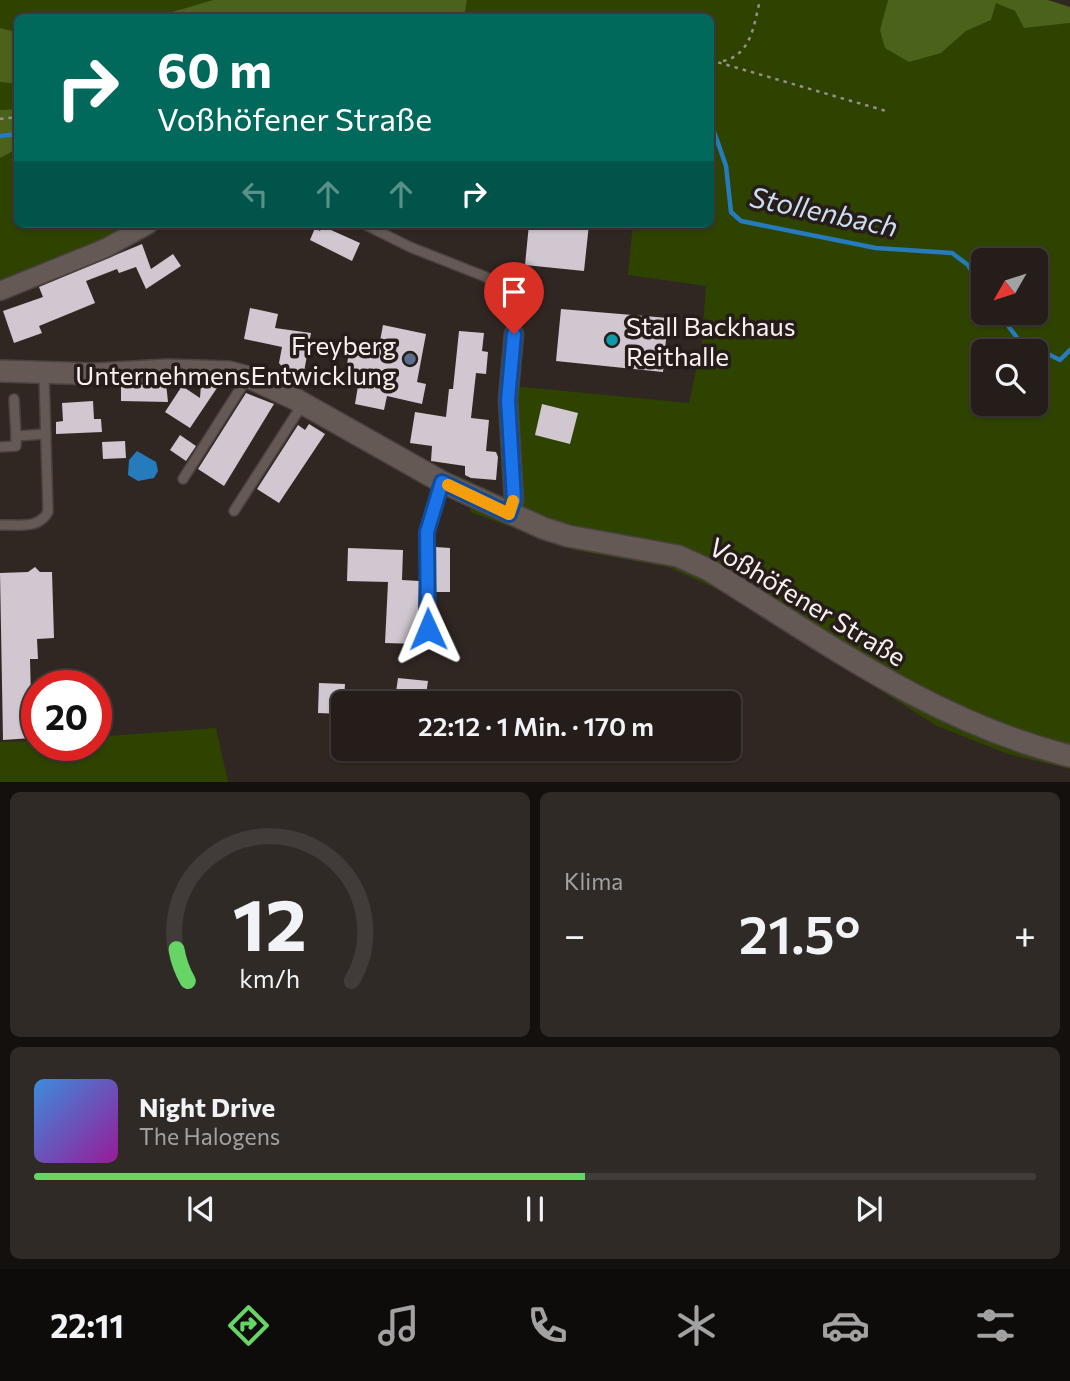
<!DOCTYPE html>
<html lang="de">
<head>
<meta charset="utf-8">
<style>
	body { margin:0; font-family:Commissioner,sans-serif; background:#302a27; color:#f1f3f6; height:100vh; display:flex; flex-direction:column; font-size:26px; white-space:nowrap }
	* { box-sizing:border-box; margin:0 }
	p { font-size:23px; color:#a3a2a2 }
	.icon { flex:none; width:38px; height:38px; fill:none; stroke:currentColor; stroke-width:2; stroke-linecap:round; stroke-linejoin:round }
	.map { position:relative; height:782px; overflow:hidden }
	.drawer { display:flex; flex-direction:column; gap:10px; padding:10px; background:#14100e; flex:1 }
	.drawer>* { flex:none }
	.guide { position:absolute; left:14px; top:14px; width:700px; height:214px; border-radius:10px; box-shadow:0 2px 5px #0004,0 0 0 2px #413b39; background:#00695c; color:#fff; overflow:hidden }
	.needle { width:46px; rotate:231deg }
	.tools { position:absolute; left:971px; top:248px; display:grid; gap:14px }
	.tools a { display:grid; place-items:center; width:77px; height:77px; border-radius:10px; background:#241d1a; box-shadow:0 2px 5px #0004,0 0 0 2px #413b39; font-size:35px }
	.speed { position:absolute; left:21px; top:670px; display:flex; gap:14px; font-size:35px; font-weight:700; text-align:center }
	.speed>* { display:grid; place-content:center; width:91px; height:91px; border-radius:50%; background:#241d1a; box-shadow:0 2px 5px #0004,0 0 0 2px #413b39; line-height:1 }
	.speed .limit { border:10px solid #d22; background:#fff; color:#111 }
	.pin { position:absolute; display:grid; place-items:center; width:60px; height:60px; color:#fff; margin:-72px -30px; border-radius:50% 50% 50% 0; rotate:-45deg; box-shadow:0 0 7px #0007 }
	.pin .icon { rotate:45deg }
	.me { position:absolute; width:77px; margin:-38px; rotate:359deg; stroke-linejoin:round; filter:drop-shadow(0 0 5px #0008) }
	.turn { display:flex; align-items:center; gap:24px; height:147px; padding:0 28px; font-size:32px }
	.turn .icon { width:91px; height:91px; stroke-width:2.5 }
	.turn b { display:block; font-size:49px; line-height:60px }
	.lanes { display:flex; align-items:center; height:66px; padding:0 28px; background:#0003; justify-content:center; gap:35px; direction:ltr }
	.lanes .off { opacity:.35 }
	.big { font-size:52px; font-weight:600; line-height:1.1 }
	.drawer .card { flex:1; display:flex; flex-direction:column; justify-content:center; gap:10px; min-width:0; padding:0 24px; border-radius:10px; background:#302a27 }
	.drawer .dial { align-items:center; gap:0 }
	.dial svg { height:182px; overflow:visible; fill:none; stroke:#413b39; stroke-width:7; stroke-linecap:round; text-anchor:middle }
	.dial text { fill:#f1f3f6; stroke:none }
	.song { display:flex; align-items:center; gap:21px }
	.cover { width:84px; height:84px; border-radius:10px; background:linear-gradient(135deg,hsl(210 70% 55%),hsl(300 70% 35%)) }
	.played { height:7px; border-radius:4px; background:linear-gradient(90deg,#67d466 55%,#413b39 55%) }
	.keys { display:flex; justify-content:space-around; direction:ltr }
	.heat { display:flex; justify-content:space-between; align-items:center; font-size:38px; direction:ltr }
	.drawer .tiles { flex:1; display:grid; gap:10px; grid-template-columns:1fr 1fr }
	.card:last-child { grid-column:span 2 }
	.trip { position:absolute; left:331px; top:691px; width:410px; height:70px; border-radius:10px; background:#241d1a; box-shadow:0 2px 5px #0004,0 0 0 2px #413b39; font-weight:600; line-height:70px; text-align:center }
	.dock { display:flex; height:112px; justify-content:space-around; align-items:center; background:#0e0c0a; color:#a3a2a2 }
	.dock .icon { width:49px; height:49px }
	.dock .selected { color:#67d466 }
	.dock b { font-size:32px; color:#f1f3f6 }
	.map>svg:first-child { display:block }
	.green { fill:#2f4300; fill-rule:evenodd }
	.forest { fill:#4a6219 }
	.water { fill:#267bbc }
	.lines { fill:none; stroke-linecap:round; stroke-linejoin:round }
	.stream { stroke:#267bbc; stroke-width:4.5 }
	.building { fill:#d0c7d0 }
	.service-casing { stroke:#49423e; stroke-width:12 }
	.minor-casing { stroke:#49423e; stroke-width:21 }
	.tertiary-casing { stroke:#49423e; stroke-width:24 }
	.path { stroke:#978f8c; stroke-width:2.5; stroke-dasharray:3.5 5; stroke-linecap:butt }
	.service { stroke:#645955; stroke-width:9 }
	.minor { stroke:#645955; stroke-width:18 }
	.tertiary { stroke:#645955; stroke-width:21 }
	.route-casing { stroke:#114b97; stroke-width:18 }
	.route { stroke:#1a73e8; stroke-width:12 }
	.slow { stroke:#f59e0b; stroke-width:12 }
	.culture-dot { fill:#0f9aa8; stroke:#261d1a; stroke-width:2.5 }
	.service-dot { fill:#5c6f8a; stroke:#261d1a; stroke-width:2.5 }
	.labels { text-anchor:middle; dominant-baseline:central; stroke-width:7; stroke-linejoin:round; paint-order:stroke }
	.poi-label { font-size:26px; fill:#f8f1ef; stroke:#261d1a; text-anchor:start }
	.street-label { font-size:26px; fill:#f8f1ef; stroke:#261d1a }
	.water-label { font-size:28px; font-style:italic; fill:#ccdff1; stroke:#261d1a }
</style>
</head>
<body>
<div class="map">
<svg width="1070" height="783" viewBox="0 0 1070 783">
	<rect width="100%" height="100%" fill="#302723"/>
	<g class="green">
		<path d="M0,0H213L156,17L18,18L17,32L0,28Z"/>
		<path d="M467,0H888L880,30L941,53L966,31L991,20L996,2L1015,11L1024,28L1070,23V749L932,699L730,574L588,534L522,509L512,386L689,403L702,341L706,286L628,275L633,224H710V18H464ZM984,261H1036V313H984ZM984,352H1036V404H984Z"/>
		<path d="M0,82L17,84V109L0,110Z"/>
		<path d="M17,149L18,224H143L0,288V158Z"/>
		<path d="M471,503L679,565L1070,762V769L1008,754L937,726L724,592L668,567L574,550L470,512Z"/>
		<path d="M216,728L228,782H0V742L37,741V746H96V737Z"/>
	</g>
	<g class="forest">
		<path d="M213,0H467L464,17H155Z"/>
		<path d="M888,0H1048L1070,7V23L1024,28L1015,11L996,3L991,20L966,31L941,53L909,62L885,48L880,30Z"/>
		<path d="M0,28L17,32V84L0,82Z"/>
		<path d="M17,109V149L0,158V110Z"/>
	</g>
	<path class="water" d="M137,451L156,462L158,471L154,478L138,481L128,475L129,460Z"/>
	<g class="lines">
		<g class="stream">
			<path d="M710,120L726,166L731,212L741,221L876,248L952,253L968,265L984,293"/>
			<path d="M0,136L18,134"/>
			<path d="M1006,313L1009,327L1018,339L1060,360L1070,350"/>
		</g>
	</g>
	<g class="building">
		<path d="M529,224H589L584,271L525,265Z"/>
		<path d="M322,226L360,243L352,261L310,240L315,228L320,231Z"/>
		<path d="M142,244L151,269L173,254L181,266L146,289L136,267L119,273L117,269L86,281L95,303L39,326L42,333L14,343L3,311L43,297L39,287Z"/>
		<path d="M250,308L278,314L275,328L311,333L304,372L283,368L279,363L282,347L244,339Z"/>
		<path d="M561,309L668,318L663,372L556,361Z"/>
		<path d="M383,325L426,334L417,382L426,384L422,404L387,396L384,410L355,404L359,380L345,377L349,352L377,357Z"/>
		<path d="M459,331L484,333L482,351L488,352L486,374L476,373L471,418L489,420L486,451L496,452L498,457L496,480L471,478L465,475V466L431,461L432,446L410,443L415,412L446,417L449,389H453Z"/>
		<path d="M166,383L168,402L121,401V386Z"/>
		<path d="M201,384L219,385L190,428L165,412L182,386L200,398Z"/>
		<path d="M246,393L274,404L224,486L198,469Z"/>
		<path d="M93,401L94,419H101L102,432L56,434V422L63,421L62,403Z"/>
		<path d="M542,404L578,413L570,444L535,435Z"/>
		<path d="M309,424L325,434L279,503L257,489L298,425L305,430Z"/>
		<path d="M180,435L196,446L186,461L170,450Z"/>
		<path d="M125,441L126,458L103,459L102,442Z"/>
		<path d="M436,547L450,548V592H435Z"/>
		<path d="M348,548L403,550L402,580L419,581L417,644L385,643L388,582L347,581Z"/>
		<path d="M35,567L40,572H52L54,638L37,639L38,659H30L32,738L3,740L0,573L28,572Z"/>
		<path d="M398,678L428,681L426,695L396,692Z"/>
		<path d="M319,683L345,684L343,714L318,713Z"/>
	</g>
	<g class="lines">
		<g class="service-casing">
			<g id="service">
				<path d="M364,224L410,247L486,277L501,289L509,301L514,334"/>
				<path d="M14,399L16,436L46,434"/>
				<path d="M0,447L16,446V436"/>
				<path d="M183,479L247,378"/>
				<path d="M234,511L302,405"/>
				<path d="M0,525C18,524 38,530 48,512L44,374"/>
				<path d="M428,629L427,532L442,484"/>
			</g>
		</g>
		<g class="minor-casing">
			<g id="minor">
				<path d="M0,291L106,248L149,224"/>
				<path d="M509,514L514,500L508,400L514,334"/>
			</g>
		</g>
		<g class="tertiary-casing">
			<path id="tertiary" d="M0,371L96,374L168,370L229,372L248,377L295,399L442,482L543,528L568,536L678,556L709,570C827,643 934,722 1070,756"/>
		</g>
		<g class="path">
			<path d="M710,60L886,111"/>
			<path d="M723,61C751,55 754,25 760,0"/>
			<path d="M0,119L18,117"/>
		</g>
		<use href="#service" class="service"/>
		<use href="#minor" class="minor"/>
		<use href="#tertiary" class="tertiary"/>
	</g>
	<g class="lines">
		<g class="route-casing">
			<path id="route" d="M428,629L427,532L442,482L509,514L514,500L508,400L514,334"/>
		</g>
		<use href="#route" class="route"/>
		<path class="slow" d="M448,485L509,514L513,501"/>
	</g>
	<circle class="culture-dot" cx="612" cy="340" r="7"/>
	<circle class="service-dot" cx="410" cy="359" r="7"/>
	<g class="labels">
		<g class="poi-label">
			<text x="626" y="325">Stall Backhaus<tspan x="626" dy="30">Reithalle</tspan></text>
			<text x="396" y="344" text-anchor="end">Freyberg<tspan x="396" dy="30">UnternehmensEntwicklung</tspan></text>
		</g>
		<g class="street-label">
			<text transform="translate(808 601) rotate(31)">Voßhöfener Straße</text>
		</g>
		<g class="water-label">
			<text transform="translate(824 211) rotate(12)">Stollenbach</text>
		</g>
	</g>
</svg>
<div class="tools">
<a><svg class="needle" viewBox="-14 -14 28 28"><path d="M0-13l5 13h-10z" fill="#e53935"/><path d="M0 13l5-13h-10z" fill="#a3a2a2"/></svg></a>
<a><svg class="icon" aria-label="search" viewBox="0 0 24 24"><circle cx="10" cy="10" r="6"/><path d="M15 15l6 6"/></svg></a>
</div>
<div class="speed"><div class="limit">20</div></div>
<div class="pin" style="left:514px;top:334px;background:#d93025"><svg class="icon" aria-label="arrive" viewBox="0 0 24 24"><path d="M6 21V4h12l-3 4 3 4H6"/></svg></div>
<svg class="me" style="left:428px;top:629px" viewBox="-20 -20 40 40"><path d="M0-17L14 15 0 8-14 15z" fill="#1a73e8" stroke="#fff" stroke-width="4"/></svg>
<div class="trip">22:12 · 1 Min. · 170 m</div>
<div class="guide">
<div class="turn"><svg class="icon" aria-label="right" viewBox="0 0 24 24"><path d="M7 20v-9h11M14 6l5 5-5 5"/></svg><div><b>60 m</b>Voßhöfener Straße</div></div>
<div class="lanes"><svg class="icon off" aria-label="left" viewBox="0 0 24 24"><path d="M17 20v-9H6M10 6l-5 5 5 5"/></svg><svg class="icon off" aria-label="ahead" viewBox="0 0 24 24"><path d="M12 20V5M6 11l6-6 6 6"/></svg><svg class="icon off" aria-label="ahead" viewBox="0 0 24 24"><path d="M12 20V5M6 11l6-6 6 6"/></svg><svg class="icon" aria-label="right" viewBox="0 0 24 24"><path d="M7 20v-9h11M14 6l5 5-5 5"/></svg></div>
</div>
</div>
<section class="drawer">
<div class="tiles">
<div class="card dial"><svg viewBox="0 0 100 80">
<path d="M14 69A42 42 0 1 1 86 69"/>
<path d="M14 69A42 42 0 0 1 9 55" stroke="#67d466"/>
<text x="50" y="56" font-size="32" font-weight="700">12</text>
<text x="50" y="72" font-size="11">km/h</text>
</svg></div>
<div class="card"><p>Klima</p>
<div class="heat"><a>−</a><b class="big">21.5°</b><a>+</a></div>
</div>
<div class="card">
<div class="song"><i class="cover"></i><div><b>Night Drive</b><p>The Halogens</p></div></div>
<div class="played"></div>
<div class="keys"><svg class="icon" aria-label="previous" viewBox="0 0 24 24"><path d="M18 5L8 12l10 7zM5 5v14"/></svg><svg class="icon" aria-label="pause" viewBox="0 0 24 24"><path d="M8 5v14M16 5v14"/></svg><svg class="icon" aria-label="next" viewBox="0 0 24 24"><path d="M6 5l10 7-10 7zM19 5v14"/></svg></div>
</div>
</div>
</section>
<nav class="dock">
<b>22:11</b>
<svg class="icon selected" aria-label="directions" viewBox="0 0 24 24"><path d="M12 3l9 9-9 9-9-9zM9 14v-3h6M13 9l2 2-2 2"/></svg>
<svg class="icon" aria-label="music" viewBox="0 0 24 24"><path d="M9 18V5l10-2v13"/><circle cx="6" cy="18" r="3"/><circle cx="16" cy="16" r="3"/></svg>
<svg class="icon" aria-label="phone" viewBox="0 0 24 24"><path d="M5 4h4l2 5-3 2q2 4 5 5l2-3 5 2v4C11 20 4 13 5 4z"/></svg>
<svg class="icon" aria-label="climate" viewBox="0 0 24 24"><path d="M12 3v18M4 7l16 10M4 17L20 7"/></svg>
<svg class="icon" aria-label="car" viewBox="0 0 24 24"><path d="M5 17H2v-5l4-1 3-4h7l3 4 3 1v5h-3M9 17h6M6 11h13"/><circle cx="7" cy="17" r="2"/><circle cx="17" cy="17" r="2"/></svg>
<svg class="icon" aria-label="filters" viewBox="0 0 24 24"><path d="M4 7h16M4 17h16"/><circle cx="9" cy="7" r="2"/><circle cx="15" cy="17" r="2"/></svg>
</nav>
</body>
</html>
